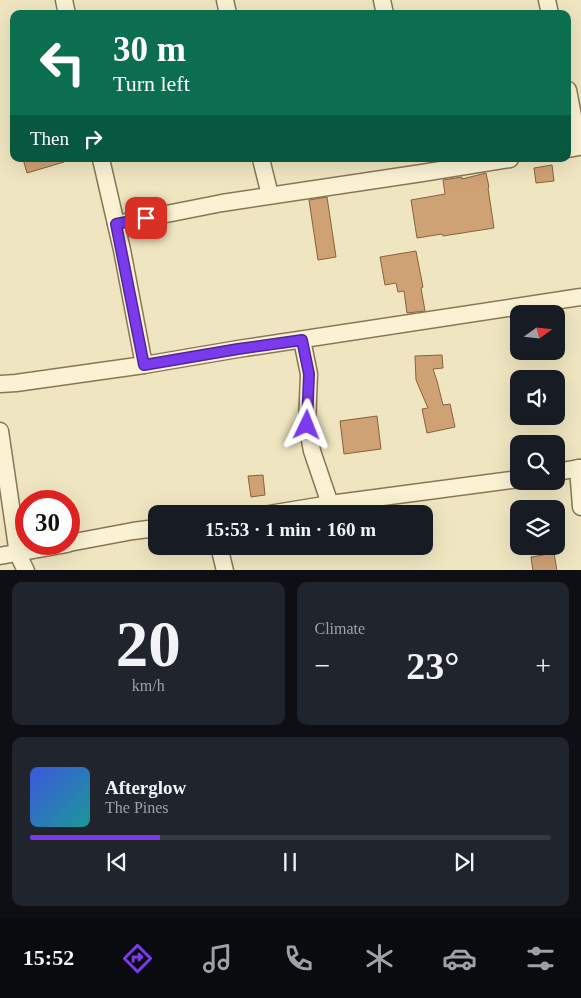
<!DOCTYPE html>
<html lang="en">
<head>
<meta charset="utf-8">
<style>
	body { margin:0; font-family:"Times New Roman",serif; background:#20242c; color:#f1f3f6; height:100vh; display:flex; flex-direction:column; font-size:19px; white-space:nowrap }
	* { box-sizing:border-box; margin:0 }
	p { font-size:16px; color:#9ea1a6 }
	.icon { flex:none; width:28px; height:28px; fill:none; stroke:currentColor; stroke-width:2; stroke-linecap:round; stroke-linejoin:round }
	.map { position:relative; height:570px; overflow:hidden }
	.sheet { display:flex; flex-direction:column; gap:12px; padding:12px; background:#0d0f14; flex:1 }
	.sheet>* { flex:none }
	.top-card { position:absolute; left:10px; top:10px; width:561px; height:152px; border-radius:10px; box-shadow:0 5px 20px #0002; background:#0b6e4f; color:#fff; overflow:hidden }
	.needle { width:32px; rotate:75deg }
	.controls { position:absolute; left:510px; top:305px; display:grid; gap:10px }
	.controls a { display:grid; place-items:center; width:55px; height:55px; border-radius:10px; background:#171b24; box-shadow:0 5px 20px #0002; font-size:25px }
	.speed { position:absolute; left:15px; top:490px; display:flex; gap:10px; font-size:25px; font-weight:700; text-align:center }
	.speed>* { display:grid; place-content:center; width:65px; height:65px; border-radius:50%; background:#171b24; box-shadow:0 5px 20px #0002; line-height:1 }
	.speed .limit { border:8px solid #d22; background:#fff; color:#111 }
	.pin { position:absolute; display:grid; place-items:center; width:42px; height:42px; color:#fff; margin:-21px; border-radius:10px; box-shadow:0 2px 8px #0006 }
	.me { position:absolute; width:55px; margin:-28px; rotate:2deg; stroke-linejoin:round; filter:drop-shadow(0 0 4px #0008) }
	.turn { display:flex; align-items:center; gap:18px; height:105px; padding:0 20px; font-size:22px }
	.turn .icon { width:65px; height:65px; stroke-width:2.5 }
	.turn b { display:block; font-size:35px; line-height:42px }
	.then { display:flex; align-items:center; height:48px; padding:0 20px; background:#0003; gap:10px; font-size:19px }
	.big { font-size:38px; font-weight:600; line-height:1.1 }
	.sheet .card { flex:1; display:flex; flex-direction:column; justify-content:center; gap:8px; min-width:0; padding:0 18px; border-radius:10px; background:#20242c }
	.sheet .dial { align-items:center; gap:0 }
	.dial b { font-size:65px; line-height:1 }
	.song { display:flex; align-items:center; gap:15px }
	.cover { width:60px; height:60px; border-radius:8px; background:linear-gradient(135deg,hsl(230 70% 55%),hsl(180 70% 35%)) }
	.played { height:5px; border-radius:2px; background:linear-gradient(90deg,#7c3aed 25%,#363941 25%) }
	.keys { display:flex; justify-content:space-around; direction:ltr }
	.heat { display:flex; justify-content:space-between; align-items:center; font-size:28px; direction:ltr }
	.sheet .tiles { flex:1; display:grid; gap:12px; grid-template-columns:1fr 1fr }
	.card:last-child { grid-column:span 2 }
	.trip { position:absolute; left:148px; top:505px; width:285px; height:50px; border-radius:10px; background:#171b24; box-shadow:0 5px 20px #0002; font-weight:600; line-height:50px; text-align:center }
	.menu { display:flex; height:80px; justify-content:space-around; align-items:center; background:#090b0e; color:#9ea1a6 }
	.menu .icon { width:35px; height:35px }
	.menu .current { color:#7c3aed }
	.menu b { font-size:22px; color:#f1f3f6 }
	.map>svg:first-child { display:block }
	.building { fill:#cfa275; stroke:#89613c }
	.lines { fill:none; stroke-linecap:round; stroke-linejoin:round }
	.minor-casing { stroke:#897657; stroke-width:19 }
	.minor { stroke:#faf2d3; stroke-width:16 }
	.route-casing { stroke:#51269a; stroke-width:12 }
	.route { stroke:#7c3aed; stroke-width:9 }
</style>
</head>
<body>
<div class="map">
<svg width="581" height="571" viewBox="0 0 581 571">
	<rect width="100%" height="100%" fill="#efe5c0"/>
	<g class="building">
		<path d="M23,159H64V162L27,173Z"/>
		<path d="M552,165L554,181L536,183L534,168Z"/>
		<path d="M486,173L489,187L488,188L494,228L443,236L442,234L417,238L411,200L445,194L443,180L462,177V179Z"/>
		<path d="M327,197L336,257L318,260L309,200Z"/>
		<path d="M416,251L423,287L421,288L425,311L407,313L404,291L398,292L396,283L385,285L380,257Z"/>
		<path d="M442,355L443,368L433,369L437,381L443,405L450,404L455,427L427,433L422,409L428,408L416,380L415,356Z"/>
		<path d="M377,416L381,449L344,454L340,421Z"/>
		<path d="M263,475L265,495L251,497L248,476Z"/>
		<path d="M554,553L557,571H533L531,557Z"/>
	</g>
	<g class="lines">
		<g class="minor-casing">
			<g id="minor">
				<path d="M64,0L67,14"/>
				<path d="M225,0L228,14"/>
				<path d="M382,0L385,14"/>
				<path d="M547,0L550,14"/>
				<path d="M568,90L579,147L568,149"/>
				<path d="M101,159L122,250L144,365"/>
				<path d="M261,159L270,195"/>
				<path d="M116,224L222,203L422,173L510,159"/>
				<path d="M302,340L309,374L307,425L312,451L330,504"/>
				<path d="M0,384L16,383L144,365L238,349L581,297"/>
				<path d="M0,431L18,554L26,571"/>
				<path d="M578,468L581,507"/>
				<path d="M556,472L581,468"/>
				<path d="M269,514L330,504L519,479"/>
				<path d="M69,543L133,531L156,528"/>
				<path d="M219,546L225,571"/>
				<path d="M0,556L67,544"/>
			</g>
		</g>
		<use href="#minor" class="minor"/>
	</g>
	<g class="lines">
		<g class="route-casing">
			<path id="route" d="M146,218L116,224L144,365L238,349L302,340L309,374L307,425"/>
		</g>
		<use href="#route" class="route"/>
	</g>
</svg>
<div class="controls">
<a><svg class="needle" viewBox="-14 -14 28 28"><path d="M0-13l5 13h-10z" fill="#e53935"/><path d="M0 13l5-13h-10z" fill="#9ea1a6"/></svg></a>
<a><svg class="icon" aria-label="sound" viewBox="0 0 24 24"><path d="M4 9h4l5-4v14l-5-4H4zM17 9q2 3 0 6"/></svg></a>
<a><svg class="icon" aria-label="search" viewBox="0 0 24 24"><circle cx="10" cy="10" r="6"/><path d="M15 15l6 6"/></svg></a>
<a><svg class="icon" aria-label="layers" viewBox="0 0 24 24"><path d="M12 4l9 5-9 5-9-5zM3 14l9 5 9-5"/></svg></a>
</div>
<div class="speed"><div class="limit">30</div></div>
<div class="pin" style="left:146px;top:218px;background:#d93025"><svg class="icon" aria-label="arrive" viewBox="0 0 24 24"><path d="M6 21V4h12l-3 4 3 4H6"/></svg></div>
<svg class="me" style="left:307px;top:425px" viewBox="-20 -20 40 40"><path d="M0-17L14 15 0 8-14 15z" fill="#7c3aed" stroke="#fff" stroke-width="4"/></svg>
<div class="trip">15:53 · 1 min · 160 m</div>
<div class="top-card">
<div class="turn"><svg class="icon" aria-label="left" viewBox="0 0 24 24"><path d="M17 20v-9H6M10 6l-5 5 5 5"/></svg><div><b>30 m</b>Turn left</div></div>
<div class="then">Then<svg class="icon" aria-label="right" viewBox="0 0 24 24"><path d="M7 20v-9h11M14 6l5 5-5 5"/></svg></div>
</div>
</div>
<section class="sheet">
<div class="tiles">
<div class="card dial"><b>20</b><p>km/h</p></div>
<div class="card"><p>Climate</p>
<div class="heat"><a>−</a><b class="big">23°</b><a>+</a></div>
</div>
<div class="card">
<div class="song"><i class="cover"></i><div><b>Afterglow</b><p>The Pines</p></div></div>
<div class="played"></div>
<div class="keys"><svg class="icon" aria-label="previous" viewBox="0 0 24 24"><path d="M18 5L8 12l10 7zM5 5v14"/></svg><svg class="icon" aria-label="pause" viewBox="0 0 24 24"><path d="M8 5v14M16 5v14"/></svg><svg class="icon" aria-label="next" viewBox="0 0 24 24"><path d="M6 5l10 7-10 7zM19 5v14"/></svg></div>
</div>
</div>
</section>
<nav class="menu">
<b>15:52</b>
<svg class="icon current" aria-label="directions" viewBox="0 0 24 24"><path d="M12 3l9 9-9 9-9-9zM9 14v-3h6M13 9l2 2-2 2"/></svg>
<svg class="icon" aria-label="music" viewBox="0 0 24 24"><path d="M9 18V5l10-2v13"/><circle cx="6" cy="18" r="3"/><circle cx="16" cy="16" r="3"/></svg>
<svg class="icon" aria-label="phone" viewBox="0 0 24 24"><path d="M5 4h4l2 5-3 2q2 4 5 5l2-3 5 2v4C11 20 4 13 5 4z"/></svg>
<svg class="icon" aria-label="climate" viewBox="0 0 24 24"><path d="M12 3v18M4 7l16 10M4 17L20 7"/></svg>
<svg class="icon" aria-label="car" viewBox="0 0 24 24"><path d="M5 17H2v-5l4-1 3-4h7l3 4 3 1v5h-3M9 17h6M6 11h13"/><circle cx="7" cy="17" r="2"/><circle cx="17" cy="17" r="2"/></svg>
<svg class="icon" aria-label="filters" viewBox="0 0 24 24"><path d="M4 7h16M4 17h16"/><circle cx="9" cy="7" r="2"/><circle cx="15" cy="17" r="2"/></svg>
</nav>
</body>
</html>
